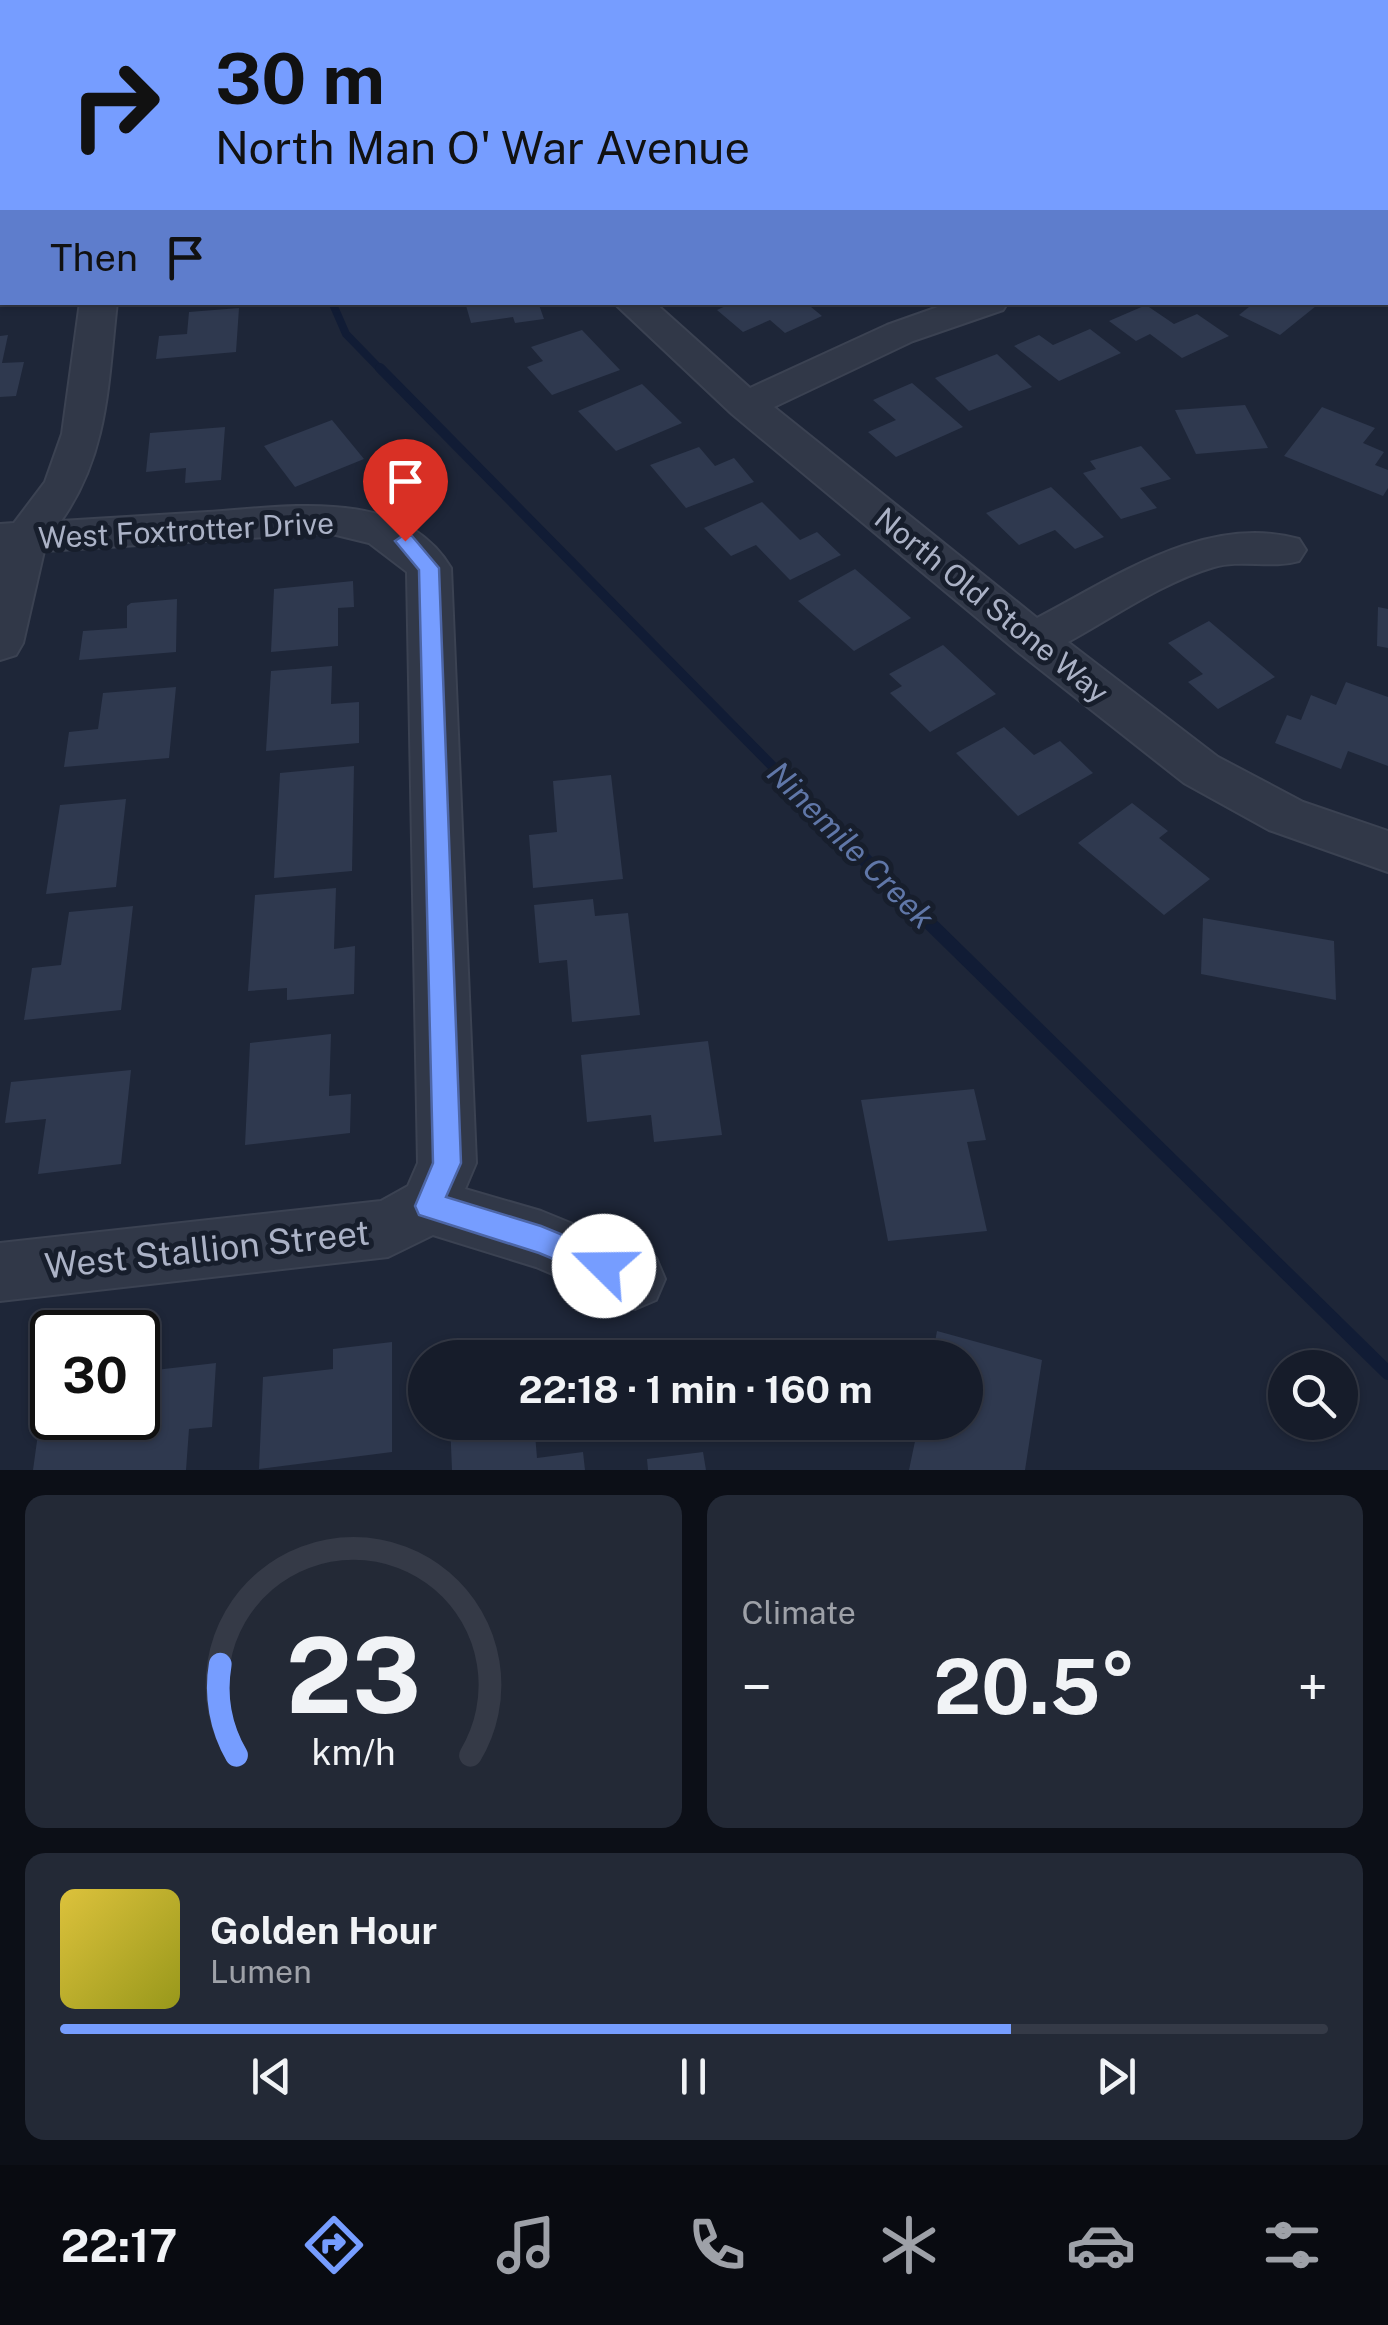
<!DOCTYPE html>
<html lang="en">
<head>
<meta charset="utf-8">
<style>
	body { margin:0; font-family:"Public Sans",sans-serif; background:#232936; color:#f1f3f6; height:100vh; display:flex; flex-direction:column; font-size:38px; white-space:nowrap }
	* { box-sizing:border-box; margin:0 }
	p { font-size:32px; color:#9ea1a8 }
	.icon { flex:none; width:55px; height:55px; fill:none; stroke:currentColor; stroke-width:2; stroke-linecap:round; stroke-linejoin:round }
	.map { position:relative; height:1470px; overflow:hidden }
	.panel { display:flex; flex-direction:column; gap:25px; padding:25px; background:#0c0f17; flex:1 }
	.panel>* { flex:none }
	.top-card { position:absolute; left:0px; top:0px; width:1390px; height:305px; box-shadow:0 2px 8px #0004,0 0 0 2px #353a47; background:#769dff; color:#111; overflow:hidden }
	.tools { position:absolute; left:1268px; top:1350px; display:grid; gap:20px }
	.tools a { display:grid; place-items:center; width:90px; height:90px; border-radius:50%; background:#161c2a; box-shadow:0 2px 8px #0004,0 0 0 2px #353a47; font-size:50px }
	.speed { position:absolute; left:30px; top:1310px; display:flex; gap:20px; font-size:50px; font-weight:700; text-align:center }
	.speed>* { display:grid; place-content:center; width:130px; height:130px; border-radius:50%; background:#161c2a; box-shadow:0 2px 8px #0004,0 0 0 2px #353a47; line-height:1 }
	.speed .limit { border:5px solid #111; border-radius:15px; background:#fff; color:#111 }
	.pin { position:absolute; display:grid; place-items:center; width:85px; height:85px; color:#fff; margin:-102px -42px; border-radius:50% 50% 50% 0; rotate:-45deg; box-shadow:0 0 10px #0007 }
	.pin .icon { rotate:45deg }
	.me { position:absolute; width:110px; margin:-55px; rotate:292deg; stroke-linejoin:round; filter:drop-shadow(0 0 8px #0008) }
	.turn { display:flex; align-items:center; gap:35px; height:210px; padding:0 50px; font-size:45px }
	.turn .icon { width:130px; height:130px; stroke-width:2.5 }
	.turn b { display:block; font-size:70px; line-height:85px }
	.then { display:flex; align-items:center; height:95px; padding:0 50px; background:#0003; gap:20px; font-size:38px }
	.big { font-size:75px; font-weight:700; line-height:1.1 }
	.panel .widget { flex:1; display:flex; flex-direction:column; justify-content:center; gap:15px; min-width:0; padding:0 35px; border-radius:20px; background:#232936 }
	.panel .dial { align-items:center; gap:0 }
	.dial svg { height:260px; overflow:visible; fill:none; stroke:#353a47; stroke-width:7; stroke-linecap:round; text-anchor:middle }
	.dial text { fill:#f1f3f6; stroke:none }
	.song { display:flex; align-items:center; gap:30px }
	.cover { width:120px; height:120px; border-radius:15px; background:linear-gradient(135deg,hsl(50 70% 55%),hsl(60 70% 35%)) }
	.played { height:10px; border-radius:5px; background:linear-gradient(90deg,#769dff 75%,#353a47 75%) }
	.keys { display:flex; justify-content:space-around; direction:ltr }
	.heat { display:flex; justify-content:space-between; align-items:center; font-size:55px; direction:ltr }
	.panel .tiles { flex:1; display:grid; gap:25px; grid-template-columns:1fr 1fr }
	.widget:last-child { grid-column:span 2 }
	.trip { position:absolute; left:408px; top:1340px; width:575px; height:100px; border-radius:50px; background:#161c2a; box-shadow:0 2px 8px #0004,0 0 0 2px #353a47; font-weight:700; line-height:100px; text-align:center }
	.menu { display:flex; height:160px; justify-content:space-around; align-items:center; background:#090b11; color:#9ea1a8 }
	.menu .icon { width:70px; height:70px }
	.menu .current { color:#769dff }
	.menu b { font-size:45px; color:#f1f3f6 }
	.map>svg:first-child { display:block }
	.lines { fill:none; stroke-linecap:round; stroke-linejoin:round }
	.stream-far2 { stroke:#111c35; stroke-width:8 }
	.stream-far1 { stroke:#111c35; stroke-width:10 }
	.stream { stroke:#111c35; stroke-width:14 }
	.building { fill:#2f394f }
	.minor-casing { stroke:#3b4252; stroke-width:4 }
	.minor { fill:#313848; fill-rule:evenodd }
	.route { fill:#769dff; stroke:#4d66a6; stroke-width:2.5 }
	.labels { text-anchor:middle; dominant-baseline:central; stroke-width:10; stroke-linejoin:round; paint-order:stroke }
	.street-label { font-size:30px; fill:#abb2c6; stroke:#171e2c }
	.water-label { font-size:32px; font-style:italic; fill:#6077a8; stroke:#171e2c }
	.near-street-label { font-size:35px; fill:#abb2c6; stroke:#171e2c }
</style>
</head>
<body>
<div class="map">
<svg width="1388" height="1470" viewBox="0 0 1388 1470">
	<rect width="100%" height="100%" fill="#1e2638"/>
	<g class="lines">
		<g class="stream-far2">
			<path d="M179,0L218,2"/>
			<path d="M116,2L160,0"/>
			<path d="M332,302L346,334L382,371"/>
		</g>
		<path class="stream-far1" d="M380,368L855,850"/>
		<path class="stream" d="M852,847L1388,1373"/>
	</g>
	<g class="building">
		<path d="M465,302H538L544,319L515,323L513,317L471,323Z"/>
		<path d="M734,302H805L822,316L785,333L770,320L743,332L717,310Z"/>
		<path d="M1255,302H1321L1280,335L1239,315Z"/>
		<path d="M1146,305L1174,324L1197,314L1229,336L1182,358L1150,334L1136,341L1109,321Z"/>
		<path d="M239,308L236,352L156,359L159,336L187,334L189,312Z"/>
		<path d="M1090,329L1121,353L1059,381L1014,346L1039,335L1053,345Z"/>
		<path d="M582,330L620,370L552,395L527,367L543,361L531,347Z"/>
		<path d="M8,335L2,363L24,362L16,396L0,397V336Z"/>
		<path d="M997,354L1032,387L969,411L935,378Z"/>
		<path d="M912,383L963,427L896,457L868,432L896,420L873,400Z"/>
		<path d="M642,384L682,423L616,451L578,411Z"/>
		<path d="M1245,405L1268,448L1196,454L1175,410Z"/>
		<path d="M1322,407L1375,428L1363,443L1384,452L1375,465L1388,470V488L1383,496L1284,456Z"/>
		<path d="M332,420L364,459L295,487L264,446Z"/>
		<path d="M225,427L221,480L185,483L186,468L146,472L150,433Z"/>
		<path d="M1141,446L1171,479L1140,488L1157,508L1121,519L1083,473L1096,469L1090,461Z"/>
		<path d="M699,447L715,466L734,458L754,482L686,508L650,465Z"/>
		<path d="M1051,487L1104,537L1075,549L1055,530L1019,545L986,513Z"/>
		<path d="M762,502L800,540L817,532L841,555L790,580L756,545L731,556L704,528Z"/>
		<path d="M855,569L911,618L854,651L798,601Z"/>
		<path d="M353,581L354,607L338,608V646L271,652L274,589Z"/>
		<path d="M177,599L176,652L79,660L83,631L127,628V606L131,603Z"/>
		<path d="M1378,607L1388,609V648L1377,646Z"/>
		<path d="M1209,621L1275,677L1218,709L1188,682L1203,674L1168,643Z"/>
		<path d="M943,645L996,694L930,732L890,693L902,686L889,674Z"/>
		<path d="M332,666L331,704L359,702V743L266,751L271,671Z"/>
		<path d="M1346,682L1388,697V766L1348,751L1341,769L1275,743L1287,715L1301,720L1311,695L1336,705Z"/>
		<path d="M176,687L169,758L64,767L69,732L98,729L103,693Z"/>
		<path d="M1004,727L1034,755L1060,741L1093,773L1018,816L956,753Z"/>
		<path d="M354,766L352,871L274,878L280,773Z"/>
		<path d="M611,775L623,879L533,888L529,835L557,832L553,781Z"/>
		<path d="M126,799L116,887L46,894L60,805Z"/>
		<path d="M1132,803L1168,831L1159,838L1210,879L1164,915L1078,843Z"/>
		<path d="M336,888L334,949L355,946L354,994L287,1000V988L248,991L255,895Z"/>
		<path d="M593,899L595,916L628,913L640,1015L572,1022L567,960L539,963L534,905Z"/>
		<path d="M133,906L121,1010L24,1020L32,968L61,965L69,912Z"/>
		<path d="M1203,918L1334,941L1336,1000L1201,974Z"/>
		<path d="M331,1034L329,1096L351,1094L350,1133L245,1145L250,1043Z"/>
		<path d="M708,1041L722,1135L654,1142L651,1115L587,1122L581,1055Z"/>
		<path d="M131,1070L121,1164L38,1174L46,1119L5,1123L11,1082Z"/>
		<path d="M974,1089L986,1140L967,1142L987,1231L888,1241L861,1100Z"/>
		<path d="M937,1331L1042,1360L1025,1470H909L919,1422H965V1358H932Z"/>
		<path d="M392,1342V1452L259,1469L263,1377L333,1369V1349Z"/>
		<path d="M216,1363L212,1427L189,1429L186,1470H33L41,1412L52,1410V1418H138V1372Z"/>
		<path d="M450,1422H534L537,1458L583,1452L585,1470H452Z"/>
		<path d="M703,1452L706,1470H648L647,1459Z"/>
	</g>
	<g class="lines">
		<g class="minor-casing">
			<g id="minor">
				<path d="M1225,0H1260L1261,2H1227Z"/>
				<rect x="0" y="89" width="2" height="20"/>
				<rect x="0" y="280" width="2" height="22"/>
				<path d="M80,302H117C108,381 109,454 61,521C110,518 159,515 208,512C287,507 402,486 451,568L476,1163L465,1189L541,1211L656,1258L665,1279L656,1300L635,1309L536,1267L433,1235L388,1257L0,1301V1243L381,1201L408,1186L418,1163L407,572L369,543L328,533L44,551L23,643L16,655L0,660V524L14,523L45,482L62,434Z"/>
				<path d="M613,302H654L750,388L887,325L952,302H1008L1003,310L913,341L774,407L1037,618C1116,577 1206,513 1299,539L1306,550L1299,561C1271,569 1241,559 1214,567C1163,582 1114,617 1068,642L1218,757L1303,802L1388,831V872L1269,830L1184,783L1018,652L732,414Z"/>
			</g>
		</g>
		<use href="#minor" class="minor"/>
	</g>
	<path class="route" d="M405,534L412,536L439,568L461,1163L446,1197L541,1226L614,1256L618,1266L614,1276L604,1280L539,1253L419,1215L415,1206L433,1163L419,570L395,541Z"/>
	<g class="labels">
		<g class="street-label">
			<text transform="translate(186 530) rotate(-3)">West Foxtrotter Drive</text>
			<text transform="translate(992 605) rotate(39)">North Old Stone Way</text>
		</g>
		<g class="water-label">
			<text transform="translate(851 845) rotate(45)">Ninemile Creek</text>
		</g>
		<g class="near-street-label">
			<text transform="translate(207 1249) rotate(-6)">West Stallion Street</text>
		</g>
	</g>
</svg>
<div class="tools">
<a><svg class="icon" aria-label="search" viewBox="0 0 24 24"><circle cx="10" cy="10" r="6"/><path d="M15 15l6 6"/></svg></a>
</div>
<div class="speed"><div class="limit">30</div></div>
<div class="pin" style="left:405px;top:541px;background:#d93025"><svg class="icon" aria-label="arrive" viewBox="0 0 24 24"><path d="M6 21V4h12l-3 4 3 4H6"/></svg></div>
<svg class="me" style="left:604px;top:1266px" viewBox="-20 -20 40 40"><circle r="19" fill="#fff"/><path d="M0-13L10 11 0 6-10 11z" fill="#769dff"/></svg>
<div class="trip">22:18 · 1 min · 160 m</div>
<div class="top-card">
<div class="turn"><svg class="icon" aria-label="right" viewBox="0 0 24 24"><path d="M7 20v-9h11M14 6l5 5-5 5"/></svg><div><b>30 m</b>North Man O' War Avenue</div></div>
<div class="then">Then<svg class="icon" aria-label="arrive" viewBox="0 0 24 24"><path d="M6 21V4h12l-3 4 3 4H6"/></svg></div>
</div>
</div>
<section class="panel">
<div class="tiles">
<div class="widget dial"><svg viewBox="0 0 100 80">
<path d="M14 69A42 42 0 1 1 86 69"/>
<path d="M14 69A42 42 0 0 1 9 41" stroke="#769dff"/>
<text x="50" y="56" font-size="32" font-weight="700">23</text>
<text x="50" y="72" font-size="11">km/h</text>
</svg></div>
<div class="widget"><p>Climate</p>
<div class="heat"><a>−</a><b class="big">20.5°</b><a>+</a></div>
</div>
<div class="widget">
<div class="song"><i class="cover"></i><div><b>Golden Hour</b><p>Lumen</p></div></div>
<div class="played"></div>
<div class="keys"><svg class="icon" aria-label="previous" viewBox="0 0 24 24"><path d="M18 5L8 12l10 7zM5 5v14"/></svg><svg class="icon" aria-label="pause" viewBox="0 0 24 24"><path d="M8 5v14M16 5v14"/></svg><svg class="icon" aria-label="next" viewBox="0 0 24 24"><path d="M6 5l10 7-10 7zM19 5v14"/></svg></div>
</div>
</div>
</section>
<nav class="menu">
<b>22:17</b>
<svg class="icon current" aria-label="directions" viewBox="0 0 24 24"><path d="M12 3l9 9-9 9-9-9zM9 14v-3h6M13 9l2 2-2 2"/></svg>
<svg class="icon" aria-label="music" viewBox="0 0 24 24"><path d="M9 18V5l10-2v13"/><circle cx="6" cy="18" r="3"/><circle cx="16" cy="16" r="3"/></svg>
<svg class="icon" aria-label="phone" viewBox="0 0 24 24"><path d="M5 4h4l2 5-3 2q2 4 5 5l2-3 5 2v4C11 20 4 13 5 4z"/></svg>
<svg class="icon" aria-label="climate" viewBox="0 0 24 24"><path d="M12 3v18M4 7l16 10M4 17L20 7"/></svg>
<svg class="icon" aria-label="car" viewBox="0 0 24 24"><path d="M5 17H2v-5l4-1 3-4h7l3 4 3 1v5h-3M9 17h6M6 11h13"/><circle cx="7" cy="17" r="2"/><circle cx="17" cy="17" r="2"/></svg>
<svg class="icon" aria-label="filters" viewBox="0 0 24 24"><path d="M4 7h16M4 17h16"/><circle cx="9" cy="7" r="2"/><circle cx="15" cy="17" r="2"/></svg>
</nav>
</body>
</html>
